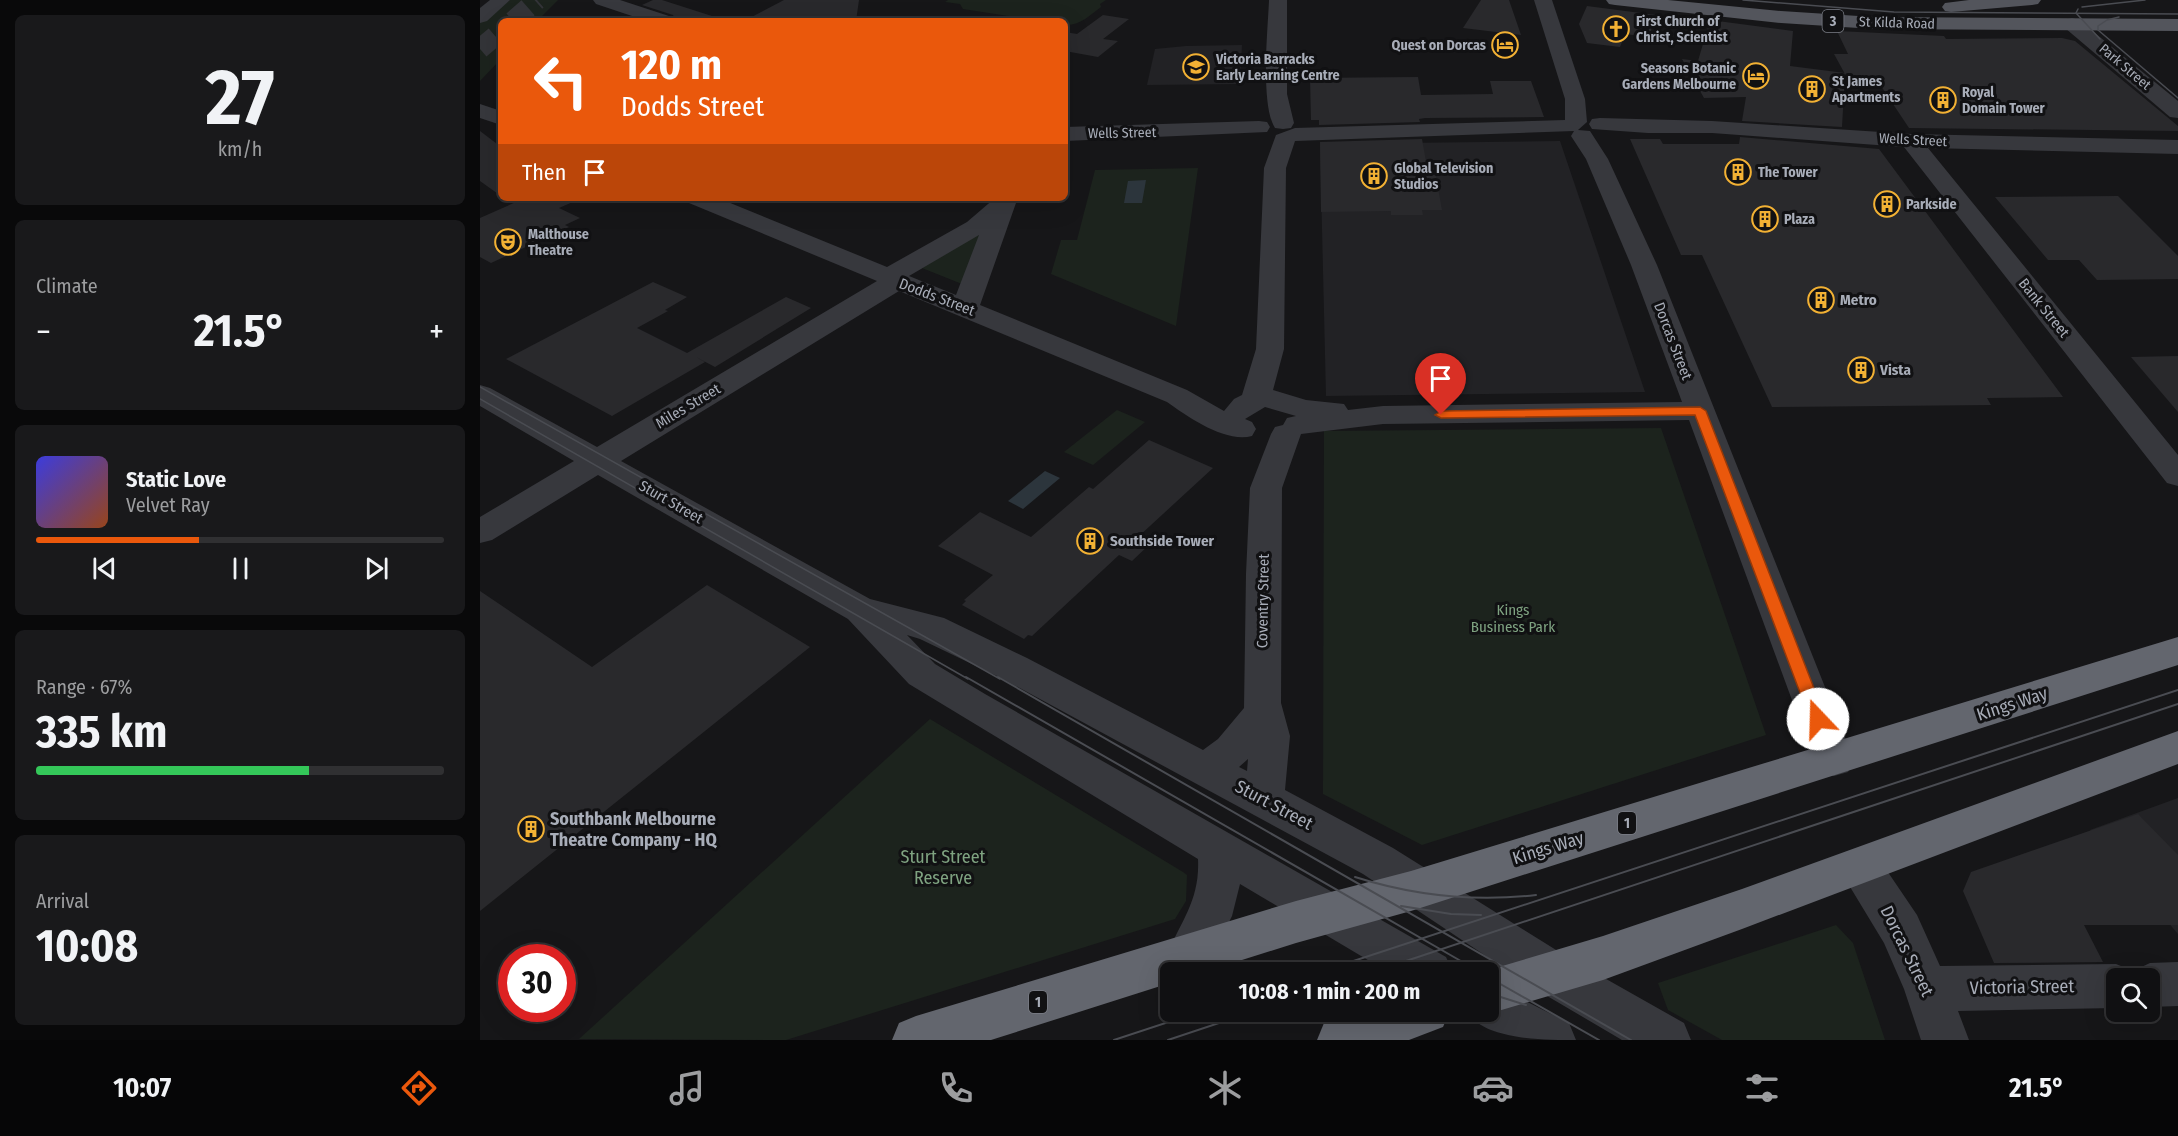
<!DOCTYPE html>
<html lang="en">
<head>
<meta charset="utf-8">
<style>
	body { margin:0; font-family:"Fira Sans Condensed",sans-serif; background:#19191b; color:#f1f3f6; height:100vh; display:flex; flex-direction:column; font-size:22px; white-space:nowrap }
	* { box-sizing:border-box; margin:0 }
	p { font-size:20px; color:#9c9d9f }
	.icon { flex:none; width:33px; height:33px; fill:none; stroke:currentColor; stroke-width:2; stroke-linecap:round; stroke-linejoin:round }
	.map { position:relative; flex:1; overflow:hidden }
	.drawer { display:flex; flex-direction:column; gap:15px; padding:15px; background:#09090a; width:480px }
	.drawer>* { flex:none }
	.banner { position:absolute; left:18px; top:18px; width:570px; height:183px; border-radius:9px; box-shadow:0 6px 24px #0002,0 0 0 2px #303032; background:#ea580c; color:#fff; overflow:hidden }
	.tools { position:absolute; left:1626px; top:968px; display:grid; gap:12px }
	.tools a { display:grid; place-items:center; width:54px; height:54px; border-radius:9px; background:#101012; box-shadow:0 6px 24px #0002,0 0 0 2px #303032; font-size:30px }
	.speed { position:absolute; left:18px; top:944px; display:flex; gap:12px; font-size:30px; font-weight:700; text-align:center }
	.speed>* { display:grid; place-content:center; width:78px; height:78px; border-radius:50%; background:#101012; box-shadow:0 6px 24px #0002,0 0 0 2px #303032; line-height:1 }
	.speed .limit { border:9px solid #d22; background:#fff; color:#111 }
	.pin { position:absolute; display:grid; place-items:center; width:51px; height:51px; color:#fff; margin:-62px -26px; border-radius:50% 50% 50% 0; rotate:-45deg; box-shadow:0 0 6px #0007 }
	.pin .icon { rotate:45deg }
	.me { position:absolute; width:66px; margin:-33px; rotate:339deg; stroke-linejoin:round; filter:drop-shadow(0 0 4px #0008) }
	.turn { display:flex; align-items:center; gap:21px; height:126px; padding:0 24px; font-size:27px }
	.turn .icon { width:78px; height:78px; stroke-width:2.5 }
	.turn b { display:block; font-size:42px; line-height:51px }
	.then { display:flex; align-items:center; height:57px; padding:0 24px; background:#0003; gap:12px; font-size:22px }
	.big { font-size:45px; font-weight:700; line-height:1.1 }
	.drawer .tile { flex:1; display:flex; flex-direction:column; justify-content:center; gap:9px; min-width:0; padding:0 21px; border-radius:9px; background:#19191b }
	.drawer .dial { align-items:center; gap:0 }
	.dial b { font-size:78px; line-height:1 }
	.song { display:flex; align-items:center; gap:18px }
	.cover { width:72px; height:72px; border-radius:9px; background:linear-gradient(135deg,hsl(240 70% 55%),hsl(20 70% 35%)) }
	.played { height:6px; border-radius:3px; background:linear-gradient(90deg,#ea580c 40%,#303032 40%) }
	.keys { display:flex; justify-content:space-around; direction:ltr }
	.heat { display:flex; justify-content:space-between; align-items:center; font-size:33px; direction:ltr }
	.charge { height:9px; border-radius:4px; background:linear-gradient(90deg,#34c759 67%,#303032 0) }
	.trip { position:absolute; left:680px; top:962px; width:339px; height:60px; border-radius:9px; background:#101012; box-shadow:0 6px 24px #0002,0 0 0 2px #303032; font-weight:700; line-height:60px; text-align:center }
	.dock { display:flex; height:96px; justify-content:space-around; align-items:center; background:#060607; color:#9c9d9f }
	.dock .icon { width:42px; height:42px }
	.dock .on { color:#ea580c }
	.dock b { font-size:27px; color:#f1f3f6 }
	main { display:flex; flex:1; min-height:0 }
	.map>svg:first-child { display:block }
	.built { fill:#222225 }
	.green { fill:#1c231d }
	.water { fill:#2c353c }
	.building { fill:#29292c }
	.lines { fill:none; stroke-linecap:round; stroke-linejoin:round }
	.highway-tunnel { stroke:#333438; stroke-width:20; stroke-dasharray:20 10; stroke-linecap:butt }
	.minor { fill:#37383d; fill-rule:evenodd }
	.major { fill:#53555c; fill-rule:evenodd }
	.highway { fill:#63666e; fill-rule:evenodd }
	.tram-far1 { stroke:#4a4c52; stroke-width:1.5 }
	.tram { stroke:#4a4c52; stroke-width:2 }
	.route { fill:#ea580c; stroke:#983908; stroke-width:1.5 }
	.labels { text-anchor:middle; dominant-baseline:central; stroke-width:6; stroke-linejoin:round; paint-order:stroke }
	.far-poi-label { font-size:14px; font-weight:bold; fill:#a8adb8; stroke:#111113; text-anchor:start }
	.shield { fill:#111113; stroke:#7b7e86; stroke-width:1.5 }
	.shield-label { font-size:14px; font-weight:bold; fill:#a8adb8 }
	.far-street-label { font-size:14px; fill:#a8adb8; stroke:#111113 }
	.street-label { font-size:15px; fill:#a8adb8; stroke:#111113 }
	.poi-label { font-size:15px; font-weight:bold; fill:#a8adb8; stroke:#111113; text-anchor:start }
	.park-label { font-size:15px; fill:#7fa381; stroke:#111113 }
	.near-street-label { font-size:18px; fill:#a8adb8; stroke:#111113 }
	.near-poi-label { font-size:18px; font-weight:bold; fill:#a8adb8; stroke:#111113; text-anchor:start }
	.near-park-label { font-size:18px; fill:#7fa381; stroke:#111113 }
</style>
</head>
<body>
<main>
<section class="drawer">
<div class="tile dial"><b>27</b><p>km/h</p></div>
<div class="tile"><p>Climate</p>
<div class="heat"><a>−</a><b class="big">21.5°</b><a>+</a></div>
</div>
<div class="tile">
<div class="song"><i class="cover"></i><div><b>Static Love</b><p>Velvet Ray</p></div></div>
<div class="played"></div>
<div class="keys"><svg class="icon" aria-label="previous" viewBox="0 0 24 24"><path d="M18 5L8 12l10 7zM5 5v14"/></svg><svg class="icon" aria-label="pause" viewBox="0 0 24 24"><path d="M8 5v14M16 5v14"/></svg><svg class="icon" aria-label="next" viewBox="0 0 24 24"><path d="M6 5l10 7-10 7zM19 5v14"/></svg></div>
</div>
<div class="tile"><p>Range · 67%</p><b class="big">335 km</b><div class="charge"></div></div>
<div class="tile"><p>Arrival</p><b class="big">10:08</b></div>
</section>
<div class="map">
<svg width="1698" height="1040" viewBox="0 0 1698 1040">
	<rect width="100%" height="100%" fill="#161618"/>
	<g class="built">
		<path d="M762,45L760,84L667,85L675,49L706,46Z"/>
		<path d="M1080,141L1165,392L846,396L840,144Z"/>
		<path d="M1698,798V934L1610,830Z"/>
	</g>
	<g class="green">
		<path d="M30,0H78L57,21H21V59L0,81V23Z"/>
		<path d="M468,0H626L620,4L621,7C610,15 600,26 585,25V21H560L483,9L480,4L465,2Z"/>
		<path d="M718,168L696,326L571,274L581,240H597L615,170Z"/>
		<path d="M507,229L487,286L442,268Z"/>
		<path d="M637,410L665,422L613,465L584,452Z"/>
		<path d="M1181,428L1286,735L942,845L843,794L844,431Z"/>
		<path d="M450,719L703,872L707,875L706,901L695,919L306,1040L99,1039Z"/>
		<path d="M1356,925L1373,943L1405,1040H1242L1188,1010L1178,983Z"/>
	</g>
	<g class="water">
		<path d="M666,180L662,203H644L648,181Z"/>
		<path d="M565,471L580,478L543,509L528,501Z"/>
	</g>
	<g class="building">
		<path d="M173,0H182L235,17L234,21H196L193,15L162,5Z"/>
		<path d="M304,0H379L376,21H264Z"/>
		<path d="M1001,0H1029L1041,35L983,28Z"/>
		<path d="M1107,6L1176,15L1169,37L1145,34L1140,47L1107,43L1099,24Z"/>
		<path d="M623,15L649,19L623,39L638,41L618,57L585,51V32L597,34Z"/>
		<path d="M1230,20L1313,31L1310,66L1365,73L1362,127L1262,121L1266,97L1224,98L1202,59L1218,61Z"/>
		<path d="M1357,31L1464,36L1466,39L1582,38L1595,41L1698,126V131L1429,128L1401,86L1371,85L1354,54H1368Z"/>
		<path d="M938,77L941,95L1013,94L1010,81H1051L1064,117L945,118L939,119L940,122L839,125V120H831L830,78Z"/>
		<path d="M0,131L21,147V196L0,181Z"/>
		<path d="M1260,137L1399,149L1583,397L1507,398L1511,405L1292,407L1222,255H1201L1150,139H1180L1183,144H1259Z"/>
		<path d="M942,139L947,167L954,166L962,210H942L943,215H911V211L841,212L840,142Z"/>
		<path d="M1638,196L1698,256V279L1617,280L1599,260H1568L1515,197Z"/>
		<path d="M45,198H102L79,208L100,218L85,225L89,227L11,263L0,257V218Z"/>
		<path d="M173,282L207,297L185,310L188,311L157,328L207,353L306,297L331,308L235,367L216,357L225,362L132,416L26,359Z"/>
		<path d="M1698,356V412L1651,357Z"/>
		<path d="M669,440L733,468L658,537L671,543L652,561L639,555L552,636L548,635L544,639L482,605L486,601L484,600L513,575L458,546L500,512L551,537L609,487L613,489Z"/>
		<path d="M227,585L330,647L0,911V591L112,667Z"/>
		<path d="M1658,814L1698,855V925H1604L1623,962L1514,963L1483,891L1491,872Z"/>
	</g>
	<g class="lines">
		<g class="highway-tunnel">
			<path d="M33,21L57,0"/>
			<path d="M0,49L21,31"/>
		</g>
		<g class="minor">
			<path d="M10,0H30L7,21L0,23V8Z"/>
			<path d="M113,0H140L192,17L194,21H167L116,4Z"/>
			<path d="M789,0H807V94L814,123L811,128L803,129L795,128C780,105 788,29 789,0Z"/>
			<path d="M1054,0H1072L1105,99L1107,122L1098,130L1110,131L1128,159L1177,265L1374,760L1368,772L1354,776L1340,772L1334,760L1209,420L903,424L821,434L802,488L801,703L810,736L805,790L913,848L1089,958L1204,1023L1211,1040H1142L1057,990L883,874L521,678L440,639L427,635L455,664L505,694L966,957L973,972H908L760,884L752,916L726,969C716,973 704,973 694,969L687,954C702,920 720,899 718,859L429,684L368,619L118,475L12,540L0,543V517L94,461L0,406V385L10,388L117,447L397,281L209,203L205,198H238L407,267L487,222L515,198H532L536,203L500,305L707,390L744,411L754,399L762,395L776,349L784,168L796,135L815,128L1085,120V99ZM1094,131L1091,136L1106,159L1151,265L1202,402L903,406L868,410L864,404L826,400L793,390L804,349L806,168L815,141ZM499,235L476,295L429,276ZM419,291L687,402C708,417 745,443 772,436L776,429L772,422L765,419L785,407L816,416L807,418L803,425L795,427L791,434L770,488L766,574L764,708L738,739L723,750L547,658L464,618L390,599L141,461ZM768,759L767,771L759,767Z"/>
			<path d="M1592,18L1599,20L1698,101V118L1690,117L1585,28L1583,24L1585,20Z"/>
			<path d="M0,104L21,111V125L0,118Z"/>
			<path d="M1120,118L1232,121L1431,134L1698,140V154L1448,148L1698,455V486L1687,483L1424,147L1232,133H1168L1112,129L1109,124L1112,119Z"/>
			<path d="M779,121L787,122L790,127L787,132L585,141V127Z"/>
			<path d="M1380,848L1395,853L1437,915L1460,966L1636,964L1653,971L1670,963L1698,962V1006L1670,1007V978H1636V1008L1478,1011L1489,1040H1441L1424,989L1404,943L1358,867L1365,853Z"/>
			<path d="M1008,982L1089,1023L1096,1040C1063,1040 1003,1040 987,1011H1008Z"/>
		</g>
		<g class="major">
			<path d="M1126,0H1188L1301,11L1394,17L1698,19V31L1394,29L1301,23L1135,5L1129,4Z"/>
			<path d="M1489,0H1561L1558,4L1552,5L1471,12L1465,11L1462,7L1465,3Z"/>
		</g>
		<g class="highway">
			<path d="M1698,637V665L931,911L816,943L724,972H690V983L511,1040H412L419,1023L436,1016L816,901L931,871Z"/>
			<path d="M1698,731V764L1262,929L1123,980L1008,1014L999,1011H1008V972H1002L1123,936L1262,889Z"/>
			<path d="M877,1011H970L963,1027L929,1040H837L844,1023Z"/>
		</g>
		<g class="tram-far1">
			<path d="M1263,0L1414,12L1698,14"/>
			<path d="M1602,7L1665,0"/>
			<path d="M1598,9L1596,13L1620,39"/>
			<path d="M1639,17L1627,20L1618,26V30L1698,98"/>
			<path d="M0,387L520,679"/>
			<path d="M0,399L488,679"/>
		</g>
		<g class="tram">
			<path d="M486,677L1000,972"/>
			<path d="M518,677L1151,1040"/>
			<path d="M875,877C935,896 994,902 1056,895"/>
			<path d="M921,906L971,914L1001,915"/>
			<path d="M840,972L1698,690"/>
			<path d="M893,972L1698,704"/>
			<path d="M1008,977L1119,1040"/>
			<path d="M1008,993L1046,1005"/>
			<path d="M634,1040L722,1011"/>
			<path d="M688,1040L775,1011"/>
		</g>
	</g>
	<path class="route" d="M1220,407L1226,411L1346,719L1344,724L1338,726L1333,724L1330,719L1215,415L961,418L955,415L961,411Z"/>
	<defs>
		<g id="church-ring" transform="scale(1.35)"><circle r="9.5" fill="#111113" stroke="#f2b134" stroke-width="1.5"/><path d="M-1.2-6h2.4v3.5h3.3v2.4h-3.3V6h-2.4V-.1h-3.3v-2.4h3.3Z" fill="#f2b134"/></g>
		<g id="hotel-ring" transform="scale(1.35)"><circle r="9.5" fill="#111113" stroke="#f2b134" stroke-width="1.5"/><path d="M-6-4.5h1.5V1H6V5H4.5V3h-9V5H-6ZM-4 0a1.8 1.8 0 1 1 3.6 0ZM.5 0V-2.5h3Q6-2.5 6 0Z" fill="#f2b134"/></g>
		<g id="school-ring" transform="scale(1.35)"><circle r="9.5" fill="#111113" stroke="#f2b134" stroke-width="1.5"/><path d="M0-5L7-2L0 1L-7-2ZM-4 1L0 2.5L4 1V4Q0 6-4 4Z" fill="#f2b134"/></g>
		<g id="building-ring" transform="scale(1.35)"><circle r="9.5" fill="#111113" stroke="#f2b134" stroke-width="1.5"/><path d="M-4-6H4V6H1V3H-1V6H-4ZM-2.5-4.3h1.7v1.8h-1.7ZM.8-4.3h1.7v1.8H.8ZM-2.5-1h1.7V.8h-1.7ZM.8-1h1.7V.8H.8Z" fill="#f2b134"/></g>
		<g id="theatre-ring" transform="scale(1.35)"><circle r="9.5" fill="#111113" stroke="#f2b134" stroke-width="1.5"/><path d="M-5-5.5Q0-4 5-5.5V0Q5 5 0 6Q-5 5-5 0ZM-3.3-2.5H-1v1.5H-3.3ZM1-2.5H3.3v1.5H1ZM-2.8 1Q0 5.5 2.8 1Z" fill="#f2b134"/></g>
	</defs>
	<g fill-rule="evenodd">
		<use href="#church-ring" x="1136" y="29"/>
		<use href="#hotel-ring" x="1025" y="45"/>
		<use href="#school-ring" x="716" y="67"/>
		<use href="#hotel-ring" x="1276" y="76"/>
		<use href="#building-ring" x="1332" y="89"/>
		<use href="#building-ring" x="1463" y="100"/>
		<use href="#building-ring" x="1258" y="172"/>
		<use href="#building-ring" x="894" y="176"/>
		<use href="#building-ring" x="1407" y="204"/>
		<use href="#building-ring" x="1285" y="219"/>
		<use href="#theatre-ring" x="28" y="242"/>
		<use href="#building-ring" x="1341" y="300"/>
		<use href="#building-ring" x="1381" y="370"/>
		<use href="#building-ring" x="610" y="541"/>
		<use href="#building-ring" x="51" y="829"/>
	</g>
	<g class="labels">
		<g class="far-poi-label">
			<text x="1156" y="21">First Church of<tspan x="1156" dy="16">Christ, Scientist</tspan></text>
			<text x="1006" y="45" text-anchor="end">Quest on Dorcas</text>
			<text x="736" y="59">Victoria Barracks<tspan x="736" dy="16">Early Learning Centre</tspan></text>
			<text x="1256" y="68" text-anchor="end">Seasons Botanic<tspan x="1256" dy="16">Gardens Melbourne</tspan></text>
			<text x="1352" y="81">St James<tspan x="1352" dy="16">Apartments</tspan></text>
			<text x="1482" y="92">Royal<tspan x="1482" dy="16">Domain Tower</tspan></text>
			<text x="914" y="168">Global Television<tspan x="914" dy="16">Studios</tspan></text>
			<text x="1278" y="172">The Tower</text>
			<text x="1426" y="204">Parkside</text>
			<text x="1304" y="219">Plaza</text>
			<text x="48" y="234">Malthouse<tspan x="48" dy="16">Theatre</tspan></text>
		</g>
		<g class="shield">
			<rect x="1342.5" y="10" width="21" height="22" rx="4.5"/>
			<rect x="1138" y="812" width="18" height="22" rx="4.5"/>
			<rect x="549" y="991" width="18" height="22" rx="4.5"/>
		</g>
		<g class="shield-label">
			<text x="1353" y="21">3</text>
			<text x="1147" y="823">1</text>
			<text x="558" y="1002">1</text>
		</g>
		<g class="far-street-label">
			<text transform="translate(1417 23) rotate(2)">St Kilda Road</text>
			<text transform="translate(1645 67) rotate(40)">Park Street</text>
			<text transform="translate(642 133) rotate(-1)">Wells Street</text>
			<text transform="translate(1433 140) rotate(3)">Wells Street</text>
		</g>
		<g class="street-label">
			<text transform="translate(457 297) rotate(21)">Dodds Street</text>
			<text transform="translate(1564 308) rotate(51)">Bank Street</text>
			<text transform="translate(1193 341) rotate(69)">Dorcas Street</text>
			<text transform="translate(208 406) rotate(-31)">Miles Street</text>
			<text transform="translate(191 502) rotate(30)">Sturt Street</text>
			<text transform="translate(783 601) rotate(-89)">Coventry Street</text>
		</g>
		<g class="poi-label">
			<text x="1360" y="300">Metro</text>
			<text x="1400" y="370">Vista</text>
			<text x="630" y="541">Southside Tower</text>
		</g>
		<g class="park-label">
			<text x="1033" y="610">Kings<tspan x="1033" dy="17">Business Park</tspan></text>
		</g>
		<g class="near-street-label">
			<text transform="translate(1532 704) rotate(-18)">Kings Way</text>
			<text transform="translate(794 805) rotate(28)">Sturt Street</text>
			<text transform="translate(1068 848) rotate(-17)">Kings Way</text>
			<text transform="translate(1427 951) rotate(64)">Dorcas Street</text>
			<text transform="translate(1542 987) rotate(-1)">Victoria Street</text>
		</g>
		<g class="near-poi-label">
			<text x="70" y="819">Southbank Melbourne<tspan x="70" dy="21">Theatre Company - HQ</tspan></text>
		</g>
		<g class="near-park-label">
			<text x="463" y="857">Sturt Street<tspan x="463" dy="21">Reserve</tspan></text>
		</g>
	</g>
</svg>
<div class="tools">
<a><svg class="icon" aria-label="search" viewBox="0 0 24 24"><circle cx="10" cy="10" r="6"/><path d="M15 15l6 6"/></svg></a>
</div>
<div class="speed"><div class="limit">30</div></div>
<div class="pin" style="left:961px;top:415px;background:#d93025"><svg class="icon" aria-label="arrive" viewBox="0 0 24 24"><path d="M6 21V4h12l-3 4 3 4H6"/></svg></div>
<svg class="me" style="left:1338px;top:719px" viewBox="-20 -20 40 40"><circle r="19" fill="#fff"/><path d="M0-13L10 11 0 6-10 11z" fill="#ea580c"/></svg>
<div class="trip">10:08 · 1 min · 200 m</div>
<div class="banner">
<div class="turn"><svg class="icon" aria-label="left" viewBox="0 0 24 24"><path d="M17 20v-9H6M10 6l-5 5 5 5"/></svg><div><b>120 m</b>Dodds Street</div></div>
<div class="then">Then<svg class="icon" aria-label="arrive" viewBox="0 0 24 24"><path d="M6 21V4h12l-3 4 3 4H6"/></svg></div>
</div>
</div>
</main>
<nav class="dock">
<b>10:07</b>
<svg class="icon on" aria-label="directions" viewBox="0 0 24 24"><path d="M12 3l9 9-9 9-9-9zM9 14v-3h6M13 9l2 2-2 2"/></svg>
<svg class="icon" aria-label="music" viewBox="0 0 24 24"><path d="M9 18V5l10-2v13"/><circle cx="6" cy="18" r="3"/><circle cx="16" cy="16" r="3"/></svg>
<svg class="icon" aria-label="phone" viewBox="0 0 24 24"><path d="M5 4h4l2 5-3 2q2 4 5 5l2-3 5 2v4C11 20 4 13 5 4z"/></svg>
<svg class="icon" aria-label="climate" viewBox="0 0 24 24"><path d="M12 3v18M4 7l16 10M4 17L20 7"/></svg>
<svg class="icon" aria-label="car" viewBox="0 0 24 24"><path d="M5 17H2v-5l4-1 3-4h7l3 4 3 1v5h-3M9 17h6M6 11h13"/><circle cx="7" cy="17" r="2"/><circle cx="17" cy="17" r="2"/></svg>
<svg class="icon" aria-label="filters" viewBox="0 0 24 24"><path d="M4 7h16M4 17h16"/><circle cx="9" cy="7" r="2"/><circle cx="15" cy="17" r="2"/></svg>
<b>21.5°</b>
</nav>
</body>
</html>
